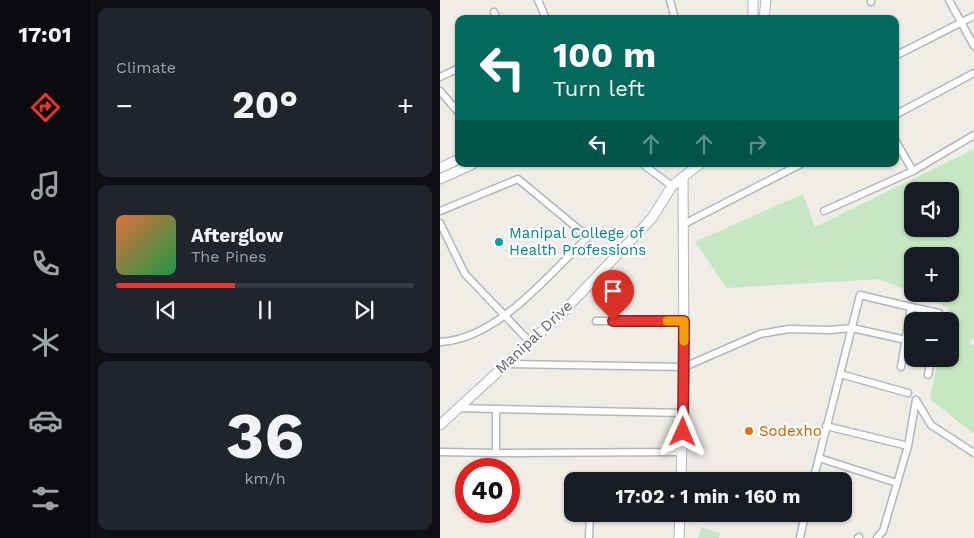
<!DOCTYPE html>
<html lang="en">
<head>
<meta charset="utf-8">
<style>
	body { margin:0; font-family:"Work Sans",sans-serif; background:#20242c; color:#f1f3f6; height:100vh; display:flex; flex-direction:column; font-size:19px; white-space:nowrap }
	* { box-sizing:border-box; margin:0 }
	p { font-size:16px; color:#9ea1a6 }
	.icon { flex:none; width:28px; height:28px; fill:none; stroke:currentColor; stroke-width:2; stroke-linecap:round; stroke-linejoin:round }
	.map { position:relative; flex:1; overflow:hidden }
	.details { display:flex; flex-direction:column; gap:8px; padding:8px; background:#0d0f14; width:350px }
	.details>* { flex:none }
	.guide { position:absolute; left:15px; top:15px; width:444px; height:152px; border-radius:10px; box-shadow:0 1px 4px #0004; background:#00695c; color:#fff; overflow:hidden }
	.fabs { position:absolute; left:464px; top:182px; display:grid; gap:10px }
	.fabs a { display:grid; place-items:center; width:55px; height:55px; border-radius:10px; background:#171b24; box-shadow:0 1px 4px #0004; font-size:25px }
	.speed { position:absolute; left:15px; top:458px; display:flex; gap:10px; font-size:25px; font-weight:700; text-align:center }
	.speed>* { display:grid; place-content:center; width:65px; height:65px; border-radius:50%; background:#171b24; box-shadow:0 1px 4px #0004; line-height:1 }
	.speed .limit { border:8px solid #d22; background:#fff; color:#111 }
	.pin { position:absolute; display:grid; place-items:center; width:42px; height:42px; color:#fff; margin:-51px -21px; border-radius:50% 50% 50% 0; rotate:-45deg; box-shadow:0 0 5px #0007 }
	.pin .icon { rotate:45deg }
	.me { position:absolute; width:55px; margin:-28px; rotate:1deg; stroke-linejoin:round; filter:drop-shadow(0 0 4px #0008) }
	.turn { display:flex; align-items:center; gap:18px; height:105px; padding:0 15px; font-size:22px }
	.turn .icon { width:65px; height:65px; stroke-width:2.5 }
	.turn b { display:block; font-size:35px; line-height:42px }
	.lanes { display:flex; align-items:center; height:48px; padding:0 15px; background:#0003; justify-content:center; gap:25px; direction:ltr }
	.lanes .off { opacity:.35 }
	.big { font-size:38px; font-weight:700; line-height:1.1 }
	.details .card { flex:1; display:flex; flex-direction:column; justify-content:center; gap:8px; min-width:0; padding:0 18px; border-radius:10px; background:#20242c }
	.details .dial { align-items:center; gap:0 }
	.dial b { font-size:65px; line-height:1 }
	.song { display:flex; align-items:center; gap:15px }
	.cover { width:60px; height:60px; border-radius:8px; background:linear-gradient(135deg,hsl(20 70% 55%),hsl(140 70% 35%)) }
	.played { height:5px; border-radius:2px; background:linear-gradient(90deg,#e83633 40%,#363941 40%) }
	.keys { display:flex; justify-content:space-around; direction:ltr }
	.heat { display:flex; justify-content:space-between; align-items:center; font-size:28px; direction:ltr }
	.trip { position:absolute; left:124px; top:472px; width:288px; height:50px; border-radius:10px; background:#171b24; box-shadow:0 1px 4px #0004; font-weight:700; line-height:50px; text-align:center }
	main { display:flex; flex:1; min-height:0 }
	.dock { display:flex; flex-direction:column; width:90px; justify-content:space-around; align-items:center; background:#090b0e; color:#9ea1a6 }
	.dock .icon { width:35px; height:35px }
	.dock .on { color:#e83633 }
	.dock b { font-size:22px; color:#f1f3f6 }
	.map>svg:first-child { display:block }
	.green { fill:#c5e7c3; fill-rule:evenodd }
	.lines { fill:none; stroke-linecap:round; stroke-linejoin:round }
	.street-casing { stroke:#b3b6ba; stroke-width:9 }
	.secondary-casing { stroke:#b2b6ba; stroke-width:11 }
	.street { stroke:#fff; stroke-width:6 }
	.secondary { stroke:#fff; stroke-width:9 }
	.route-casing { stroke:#972321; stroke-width:12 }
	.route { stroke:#e83633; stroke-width:9 }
	.slow { stroke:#f59e0b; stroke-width:9 }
	.culture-dot { fill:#0f9aa8; stroke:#fff; stroke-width:2 }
	.food-dot { fill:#e8710a; stroke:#fff; stroke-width:2 }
	.labels { text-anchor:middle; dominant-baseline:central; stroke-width:4.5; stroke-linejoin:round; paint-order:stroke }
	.culture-label { font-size:15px; fill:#0d838f; stroke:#fff; text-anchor:start }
	.street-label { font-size:15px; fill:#5d6266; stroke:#fff }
	.food-label { font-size:15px; fill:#c56008; stroke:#fff; text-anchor:start }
</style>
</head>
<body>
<main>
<nav class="dock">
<b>17:01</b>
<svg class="icon on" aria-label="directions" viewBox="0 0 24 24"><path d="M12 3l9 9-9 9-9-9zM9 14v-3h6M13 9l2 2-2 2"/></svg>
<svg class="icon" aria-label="music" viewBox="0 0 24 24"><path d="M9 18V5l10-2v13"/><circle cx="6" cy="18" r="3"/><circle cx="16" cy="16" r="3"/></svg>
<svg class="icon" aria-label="phone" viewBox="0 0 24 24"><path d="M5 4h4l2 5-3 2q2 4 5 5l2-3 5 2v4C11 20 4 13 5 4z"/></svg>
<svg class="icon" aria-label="climate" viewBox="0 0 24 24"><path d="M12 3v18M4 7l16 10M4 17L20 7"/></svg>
<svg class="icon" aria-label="car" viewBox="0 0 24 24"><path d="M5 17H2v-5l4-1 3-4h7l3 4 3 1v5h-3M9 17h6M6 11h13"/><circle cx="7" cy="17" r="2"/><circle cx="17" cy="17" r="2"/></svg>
<svg class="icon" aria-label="filters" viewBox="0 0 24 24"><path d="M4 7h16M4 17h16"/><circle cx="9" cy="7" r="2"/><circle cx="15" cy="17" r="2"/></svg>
</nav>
<section class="details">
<div class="card"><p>Climate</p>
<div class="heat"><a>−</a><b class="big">20°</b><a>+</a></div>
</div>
<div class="card">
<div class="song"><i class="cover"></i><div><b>Afterglow</b><p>The Pines</p></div></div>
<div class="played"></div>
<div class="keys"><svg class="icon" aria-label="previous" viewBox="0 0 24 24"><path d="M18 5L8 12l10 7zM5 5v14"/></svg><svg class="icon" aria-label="pause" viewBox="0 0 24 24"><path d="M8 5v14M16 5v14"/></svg><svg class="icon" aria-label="next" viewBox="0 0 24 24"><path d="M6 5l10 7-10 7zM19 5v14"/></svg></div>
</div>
<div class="card dial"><b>36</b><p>km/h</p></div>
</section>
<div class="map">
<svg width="534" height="538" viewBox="0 0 534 538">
	<rect width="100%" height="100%" fill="#efede6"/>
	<g class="green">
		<path d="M534,149V337L529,343L534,346V434L490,399L498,359H510V321H506L509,308L475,294H510V256H472V293L440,279L287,288L255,242L363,194L375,227ZM472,191H510V229H472Z"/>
		<path d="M262,527L280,534L279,538H258Z"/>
	</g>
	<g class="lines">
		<g class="street-casing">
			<g id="street">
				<path d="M98,0L106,19"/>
				<path d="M230,0L235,19"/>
				<path d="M509,0L534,46"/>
				<path d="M431,2V0"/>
				<path d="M54,12L57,19"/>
				<path d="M455,56L534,16"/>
				<path d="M0,77L19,68"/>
				<path d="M0,91L19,113"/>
				<path d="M455,115L534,73"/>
				<path d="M205,166L232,186"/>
				<path d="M473,171L534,135"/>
				<path d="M0,211L78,179L148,237C108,275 58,339 0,342"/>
				<path d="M384,211L473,171L455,140"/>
				<path d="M0,223L25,274L90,342"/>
				<path d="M242,225L361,164"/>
				<path d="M471,307L499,313L498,321"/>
				<path d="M156,321H243"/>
				<path d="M66,364L244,367L320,334L349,329L390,330L412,328L466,340"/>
				<path d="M400,374L468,393"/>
				<path d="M488,375L491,359"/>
				<path d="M476,400L491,425L534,453"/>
				<path d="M18,408L56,409"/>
				<path d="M386,426L468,446"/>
				<path d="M0,452L56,453"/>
				<path d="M242,452L56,453V409L243,413"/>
				<path d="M379,458L457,483"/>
				<path d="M373,481L420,295L471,307L461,367"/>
				<path d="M149,538L150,514"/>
				<path d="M360,538L365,514"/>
				<path d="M418,538L419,537"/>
				<path d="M437,538L443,531L468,446L476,400"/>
			</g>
		</g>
		<g class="secondary-casing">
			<g id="secondary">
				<path d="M313,19V0"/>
				<path d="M324,19L326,0"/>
				<path d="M0,168L19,159"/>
				<path d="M0,179L33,164"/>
				<path d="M0,425L123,312L212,218L232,186L243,177"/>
				<path d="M241,481L244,367L243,177L260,164"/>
				<path d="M239,538L240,514"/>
			</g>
		</g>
		<use href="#street" class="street"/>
		<use href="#secondary" class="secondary"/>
	</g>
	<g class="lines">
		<g class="route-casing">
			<path id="route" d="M173,321H244L243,432"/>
		</g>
		<use href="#route" class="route"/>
		<path class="slow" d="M227,321H244V341"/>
	</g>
	<circle class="culture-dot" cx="59" cy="242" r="5"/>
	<circle class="food-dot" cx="309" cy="431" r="5"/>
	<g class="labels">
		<g class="culture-label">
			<text x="69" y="233">Manipal College of<tspan x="69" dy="17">Health Professions</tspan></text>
		</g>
		<g class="street-label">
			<text transform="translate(94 337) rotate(-43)">Manipal Drive</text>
		</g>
		<g class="food-label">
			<text x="319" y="431">Sodexho</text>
		</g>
	</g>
</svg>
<div class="fabs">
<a><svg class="icon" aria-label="sound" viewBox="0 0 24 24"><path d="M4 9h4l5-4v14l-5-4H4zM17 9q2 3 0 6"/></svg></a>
<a>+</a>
<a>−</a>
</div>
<div class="speed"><div class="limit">40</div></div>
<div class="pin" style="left:173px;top:321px;background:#d93025"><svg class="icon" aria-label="arrive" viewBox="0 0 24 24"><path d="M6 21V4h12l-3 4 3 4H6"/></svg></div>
<svg class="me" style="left:243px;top:432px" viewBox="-20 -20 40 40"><path d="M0-17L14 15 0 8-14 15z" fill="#e83633" stroke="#fff" stroke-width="4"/></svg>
<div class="trip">17:02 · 1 min · 160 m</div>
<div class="guide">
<div class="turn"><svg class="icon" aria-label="left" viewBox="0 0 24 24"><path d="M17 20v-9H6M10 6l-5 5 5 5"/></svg><div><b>100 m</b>Turn left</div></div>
<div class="lanes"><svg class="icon" aria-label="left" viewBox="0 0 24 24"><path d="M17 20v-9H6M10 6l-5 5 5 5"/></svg><svg class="icon off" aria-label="ahead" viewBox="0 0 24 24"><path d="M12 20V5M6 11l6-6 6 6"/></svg><svg class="icon off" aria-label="ahead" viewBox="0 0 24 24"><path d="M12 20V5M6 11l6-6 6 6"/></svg><svg class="icon off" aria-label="right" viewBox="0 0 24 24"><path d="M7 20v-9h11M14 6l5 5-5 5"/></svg></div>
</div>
</div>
</main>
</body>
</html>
